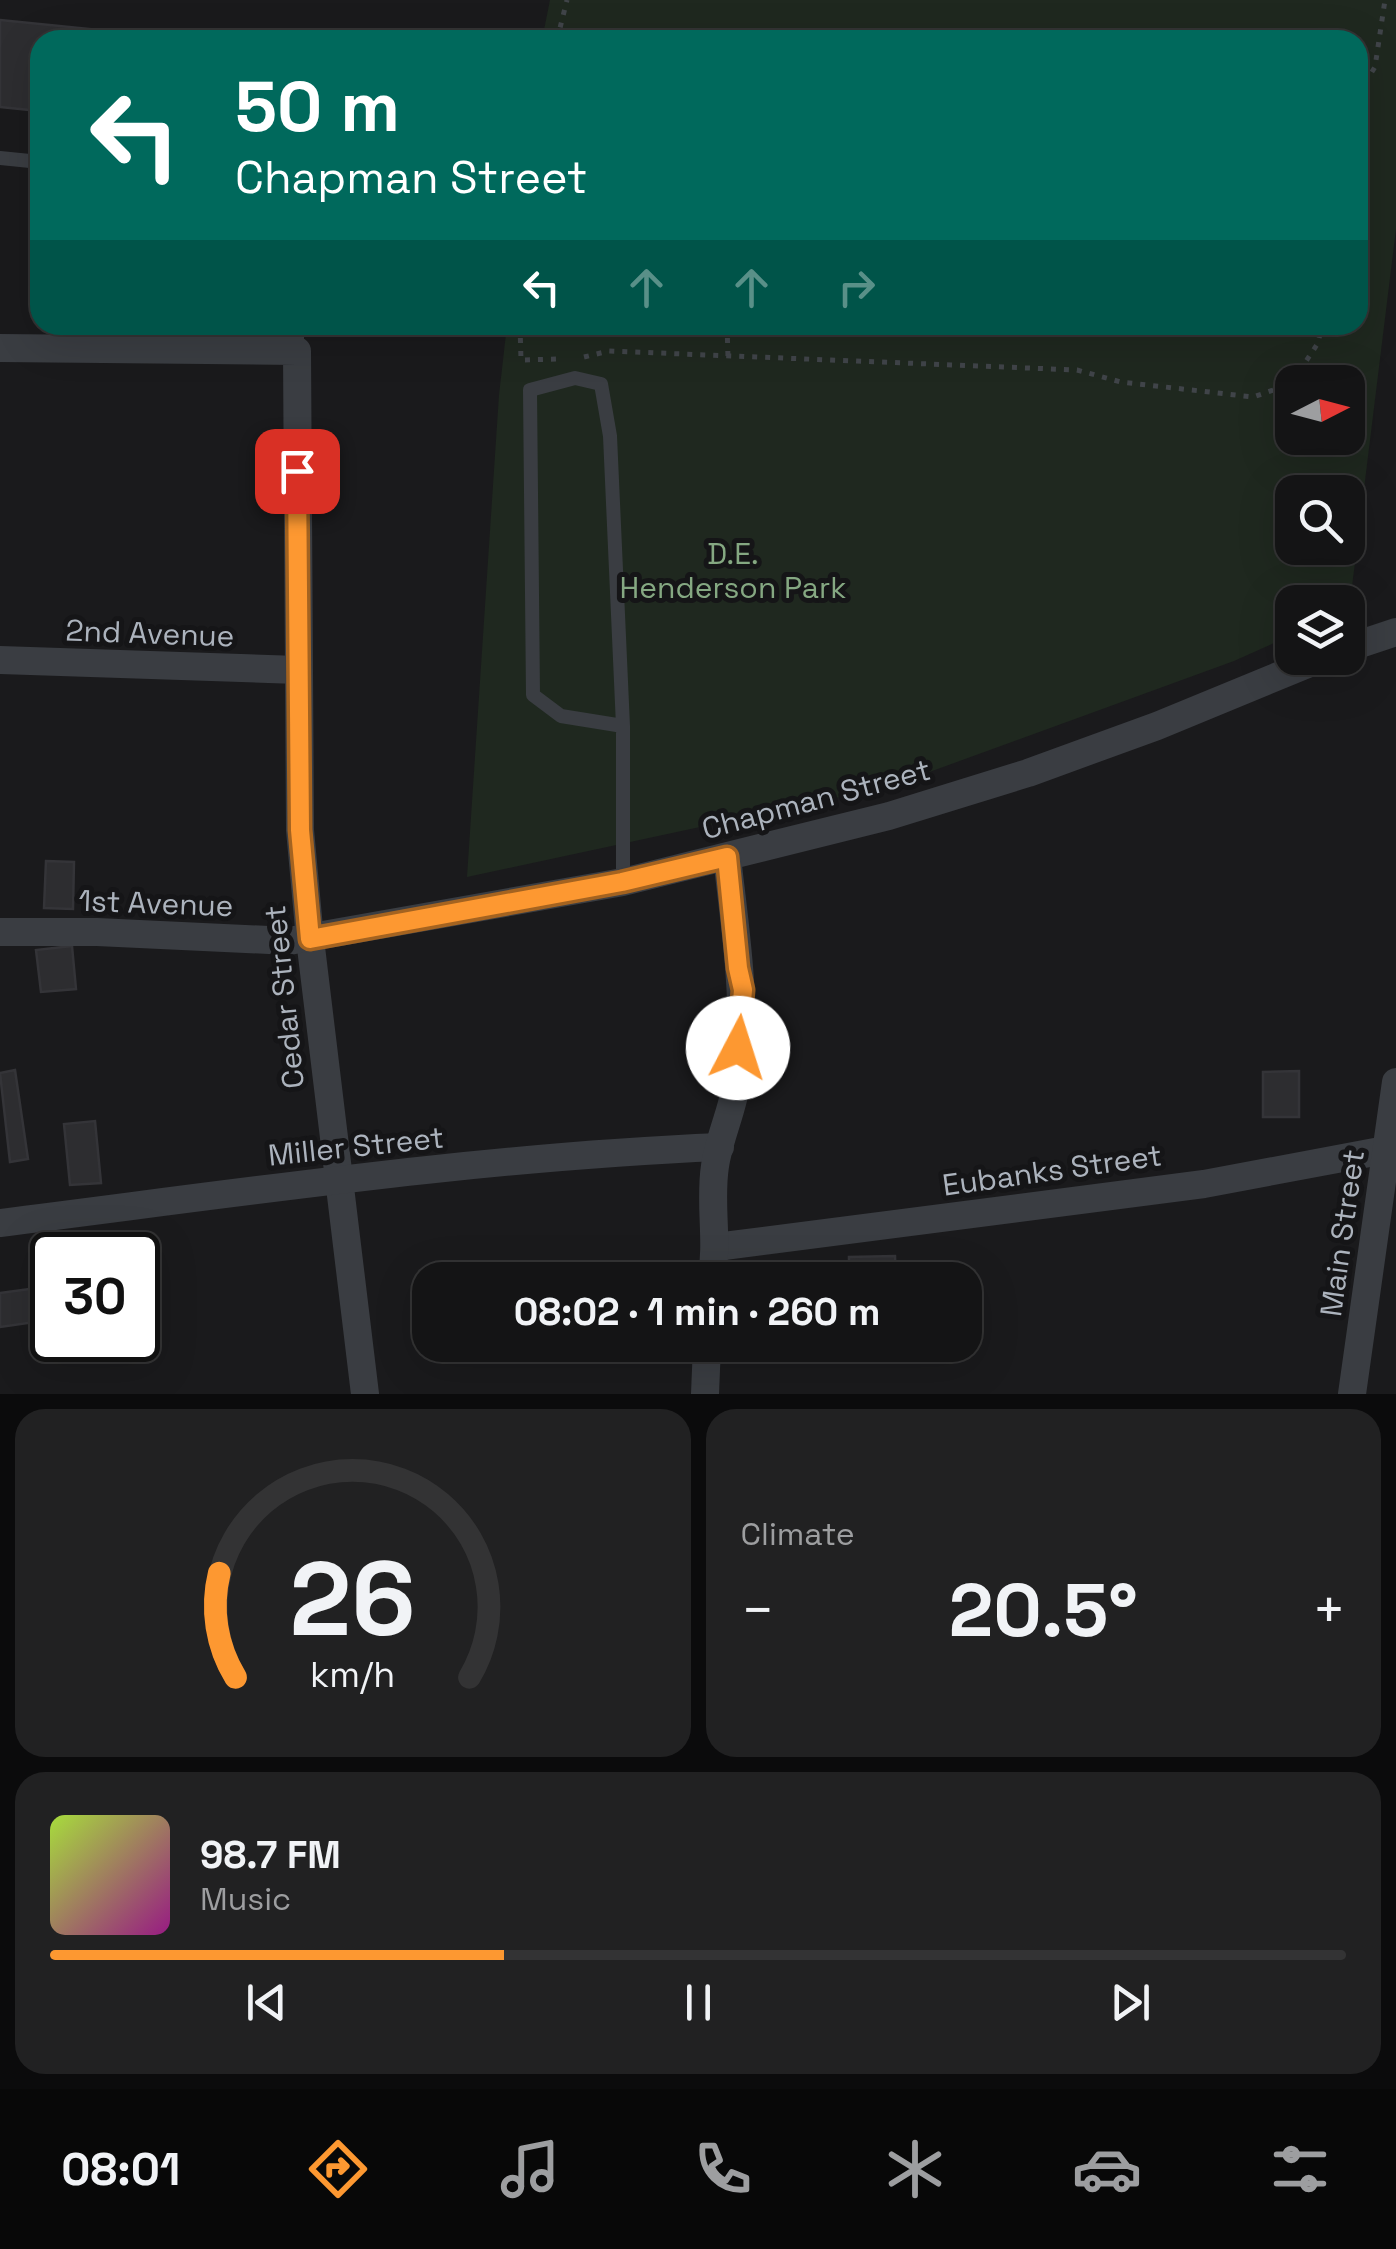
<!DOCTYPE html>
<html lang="en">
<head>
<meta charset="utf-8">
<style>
	body { margin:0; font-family:"Space Grotesk",sans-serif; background:#212122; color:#f1f3f6; height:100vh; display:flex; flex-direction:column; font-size:38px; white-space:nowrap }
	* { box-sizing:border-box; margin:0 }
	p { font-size:32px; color:#9d9ea0 }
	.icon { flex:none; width:55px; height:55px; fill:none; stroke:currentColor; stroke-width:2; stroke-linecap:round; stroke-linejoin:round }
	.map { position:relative; height:1394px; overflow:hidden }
	.details { display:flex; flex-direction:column; gap:15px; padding:15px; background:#0b0b0c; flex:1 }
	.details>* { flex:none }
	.top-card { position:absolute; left:30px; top:30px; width:1338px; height:305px; border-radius:30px; box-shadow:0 10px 40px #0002,0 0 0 2px #333334; background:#00695c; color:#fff; overflow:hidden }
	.needle { width:65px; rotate:84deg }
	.tools { position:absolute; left:1275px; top:365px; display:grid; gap:20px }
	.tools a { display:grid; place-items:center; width:90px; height:90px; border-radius:20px; background:#141415; box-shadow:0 10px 40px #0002,0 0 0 2px #333334; font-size:50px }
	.speed { position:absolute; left:30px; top:1232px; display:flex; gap:20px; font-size:50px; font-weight:700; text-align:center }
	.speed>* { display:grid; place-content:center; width:130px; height:130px; border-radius:50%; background:#141415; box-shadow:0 10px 40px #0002,0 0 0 2px #333334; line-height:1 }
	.speed .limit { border:5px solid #111; border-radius:15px; background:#fff; color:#111 }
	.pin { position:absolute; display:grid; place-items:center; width:85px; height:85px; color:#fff; margin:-42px; border-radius:20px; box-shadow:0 5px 15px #0006 }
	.me { position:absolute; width:110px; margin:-55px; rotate:5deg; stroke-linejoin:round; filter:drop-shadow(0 0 8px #0008) }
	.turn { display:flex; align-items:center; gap:35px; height:210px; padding:0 40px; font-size:45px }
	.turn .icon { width:130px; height:130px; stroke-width:2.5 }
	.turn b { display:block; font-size:70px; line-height:85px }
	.lanes { display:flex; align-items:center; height:95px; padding:0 40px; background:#0003; justify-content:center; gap:50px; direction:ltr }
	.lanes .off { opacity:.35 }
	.big { font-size:75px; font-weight:700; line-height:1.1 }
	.details .card { flex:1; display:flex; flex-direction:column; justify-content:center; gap:15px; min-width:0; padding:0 35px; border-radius:30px; background:#212122 }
	.details .dial { align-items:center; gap:0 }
	.dial svg { height:260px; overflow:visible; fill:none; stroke:#333334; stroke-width:7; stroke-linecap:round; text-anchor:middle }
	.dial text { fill:#f1f3f6; stroke:none }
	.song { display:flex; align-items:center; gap:30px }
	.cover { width:120px; height:120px; border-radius:15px; background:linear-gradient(135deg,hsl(80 70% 55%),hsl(310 70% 35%)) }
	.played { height:10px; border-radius:5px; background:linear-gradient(90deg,#fd9831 35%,#333334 35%) }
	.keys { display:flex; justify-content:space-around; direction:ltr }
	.heat { display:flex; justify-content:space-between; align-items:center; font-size:55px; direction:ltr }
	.details .tiles { flex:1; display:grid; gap:15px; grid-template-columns:1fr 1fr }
	.card:last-child { grid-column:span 2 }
	.trip { position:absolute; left:412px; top:1262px; width:570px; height:100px; border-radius:30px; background:#141415; box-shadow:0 10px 40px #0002,0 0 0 2px #333334; font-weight:700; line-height:100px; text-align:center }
	.dock { display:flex; height:160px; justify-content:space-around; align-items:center; background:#080808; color:#9d9ea0 }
	.dock .icon { width:70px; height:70px }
	.dock .selected { color:#fd9831 }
	.dock b { font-size:45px; color:#f1f3f6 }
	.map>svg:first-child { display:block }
	.green { fill:#1f281f; fill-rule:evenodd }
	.building { fill:#2d2d30; stroke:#343438; stroke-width:2.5 }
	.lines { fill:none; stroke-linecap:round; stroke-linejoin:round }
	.path { stroke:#404449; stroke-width:5; stroke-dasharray:5 8; stroke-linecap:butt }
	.lane { stroke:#3a3d42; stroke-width:14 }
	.street { stroke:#3a3d42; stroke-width:28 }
	.route-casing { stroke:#a46320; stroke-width:25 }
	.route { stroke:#fd9831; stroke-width:18 }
	.labels { text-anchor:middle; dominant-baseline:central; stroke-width:10; stroke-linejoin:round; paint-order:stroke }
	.park-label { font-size:30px; fill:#85a882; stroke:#151517 }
	.street-label { font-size:30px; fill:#acb3bd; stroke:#151517 }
</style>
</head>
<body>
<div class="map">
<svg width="1396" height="1394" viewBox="0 0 1396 1394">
	<rect width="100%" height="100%" fill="#1a1a1c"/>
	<path class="green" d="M550,0H1396V229L1349,611L1348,602H1292V635L1234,661L891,786L467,877L499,395L507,325H1358V40H542ZM1292,382H1348V438H1292ZM1292,492H1348V548H1292Z"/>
	<g class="building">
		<path d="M0,20L130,33L129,40H40V111L0,107Z"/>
		<path d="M46,861L74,862L73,909L44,908Z"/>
		<path d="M72,946L76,989L41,992L36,950Z"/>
		<path d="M15,1070L28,1159L10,1162L0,1073Z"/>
		<path d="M1299,1071V1117H1263V1072Z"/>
		<path d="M95,1121L101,1183L70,1185L64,1124Z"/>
		<path d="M895,1256L896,1280H849V1257Z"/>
		<path d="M45,1287L49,1320L0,1327V1293Z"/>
	</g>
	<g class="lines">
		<g class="path">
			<path d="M557,40L567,0"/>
			<path d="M1358,94L1375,67L1385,0"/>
			<path d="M1358,152V230"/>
			<path d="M520,325L521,360L558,359"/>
			<path d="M727,325L728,357"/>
			<path d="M584,357L609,351L1077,370L1121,382L1253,397L1291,384L1318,343L1322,325"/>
		</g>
		<g class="lane">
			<path d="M0,158L40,162"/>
			<path d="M297,351V325"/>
			<path d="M623,882V726L610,436L601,384L575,378L530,390L533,695L561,716L623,726"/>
		</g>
		<g class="street">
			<path d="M0,348L297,351L300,830L310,939L365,1394"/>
			<path d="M1348,648L1396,632"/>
			<path d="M0,660L298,670"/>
			<path d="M0,932H97L289,941L623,882L889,816L1028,773L1157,726L1322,658"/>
			<path d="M0,1223C239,1193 479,1157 720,1147"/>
			<path d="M716,1247L1204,1184L1396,1148"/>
			<path d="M711,1280C719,1242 709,1204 715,1166C719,1138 732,1112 736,1085C749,1012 735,930 727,857"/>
			<path d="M705,1394L707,1345"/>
			<path d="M1352,1394L1396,1082"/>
		</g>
	</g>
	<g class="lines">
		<g class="route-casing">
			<path id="route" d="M297,471L300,830L310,939L622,882L727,857L738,968L743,990L738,1048"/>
		</g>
		<use href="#route" class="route"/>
	</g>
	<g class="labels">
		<g class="park-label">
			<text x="733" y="553">D.E.<tspan x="733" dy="34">Henderson Park</tspan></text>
		</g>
		<g class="street-label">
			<text transform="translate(150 633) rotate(2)">2nd Avenue</text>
			<text transform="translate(816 799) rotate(-15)">Chapman Street</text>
			<text transform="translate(156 903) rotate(2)">1st Avenue</text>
			<text transform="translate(284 997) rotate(-96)">Cedar Street</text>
			<text transform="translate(356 1146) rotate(-6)">Miller Street</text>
			<text transform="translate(1052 1170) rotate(-8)">Eubanks Street</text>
			<text transform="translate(1342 1233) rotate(-82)">Main Street</text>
		</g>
	</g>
</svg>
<div class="tools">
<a><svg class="needle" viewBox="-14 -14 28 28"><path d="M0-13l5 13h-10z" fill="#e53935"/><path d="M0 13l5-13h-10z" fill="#9d9ea0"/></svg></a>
<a><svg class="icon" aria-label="search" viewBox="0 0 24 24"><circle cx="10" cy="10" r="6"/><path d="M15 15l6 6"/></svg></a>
<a><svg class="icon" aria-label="layers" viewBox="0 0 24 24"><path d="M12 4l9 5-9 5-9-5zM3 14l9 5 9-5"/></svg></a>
</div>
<div class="speed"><div class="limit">30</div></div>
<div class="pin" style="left:297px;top:471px;background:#d93025"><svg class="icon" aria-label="arrive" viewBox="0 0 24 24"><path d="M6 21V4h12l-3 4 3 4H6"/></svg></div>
<svg class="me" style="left:738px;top:1048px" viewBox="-20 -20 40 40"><circle r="19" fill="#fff"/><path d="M0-13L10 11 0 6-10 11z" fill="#fd9831"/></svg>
<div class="trip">08:02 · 1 min · 260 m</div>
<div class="top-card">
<div class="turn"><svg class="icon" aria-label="left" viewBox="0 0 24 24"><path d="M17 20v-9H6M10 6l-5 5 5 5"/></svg><div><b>50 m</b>Chapman Street</div></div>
<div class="lanes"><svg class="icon" aria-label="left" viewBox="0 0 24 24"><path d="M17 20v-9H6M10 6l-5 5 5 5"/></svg><svg class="icon off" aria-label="ahead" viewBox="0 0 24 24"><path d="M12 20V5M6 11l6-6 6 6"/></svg><svg class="icon off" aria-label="ahead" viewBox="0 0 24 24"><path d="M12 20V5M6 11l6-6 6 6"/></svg><svg class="icon off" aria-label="right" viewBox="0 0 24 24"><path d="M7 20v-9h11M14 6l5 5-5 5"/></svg></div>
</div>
</div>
<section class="details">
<div class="tiles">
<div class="card dial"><svg viewBox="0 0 100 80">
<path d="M14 69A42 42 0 1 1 86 69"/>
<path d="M14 69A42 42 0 0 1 9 37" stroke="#fd9831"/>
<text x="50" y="56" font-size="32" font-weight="700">26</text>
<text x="50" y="72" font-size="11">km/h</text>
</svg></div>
<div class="card"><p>Climate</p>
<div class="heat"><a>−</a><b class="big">20.5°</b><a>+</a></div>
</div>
<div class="card">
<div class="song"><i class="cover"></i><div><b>98.7 FM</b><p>Music</p></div></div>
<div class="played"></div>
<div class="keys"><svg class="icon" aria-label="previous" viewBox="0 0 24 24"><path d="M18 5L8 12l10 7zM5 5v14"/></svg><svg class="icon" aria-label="pause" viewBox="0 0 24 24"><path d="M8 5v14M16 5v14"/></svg><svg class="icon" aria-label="next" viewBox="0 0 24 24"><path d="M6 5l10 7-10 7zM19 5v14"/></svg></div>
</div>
</div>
</section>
<nav class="dock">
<b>08:01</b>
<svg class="icon selected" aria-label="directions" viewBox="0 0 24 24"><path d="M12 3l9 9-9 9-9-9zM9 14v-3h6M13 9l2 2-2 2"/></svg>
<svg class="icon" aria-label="music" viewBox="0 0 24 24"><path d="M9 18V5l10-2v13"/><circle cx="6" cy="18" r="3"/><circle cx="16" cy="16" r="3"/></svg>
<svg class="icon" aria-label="phone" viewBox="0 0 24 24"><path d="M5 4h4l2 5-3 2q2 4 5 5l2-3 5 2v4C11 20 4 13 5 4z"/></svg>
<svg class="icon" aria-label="climate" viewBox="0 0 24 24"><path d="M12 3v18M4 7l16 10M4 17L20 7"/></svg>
<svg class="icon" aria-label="car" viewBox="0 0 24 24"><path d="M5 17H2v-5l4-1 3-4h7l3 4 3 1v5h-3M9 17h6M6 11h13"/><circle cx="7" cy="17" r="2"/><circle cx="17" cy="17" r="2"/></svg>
<svg class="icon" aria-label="filters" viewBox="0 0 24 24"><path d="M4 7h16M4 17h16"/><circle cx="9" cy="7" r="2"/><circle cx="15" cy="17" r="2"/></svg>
</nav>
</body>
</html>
